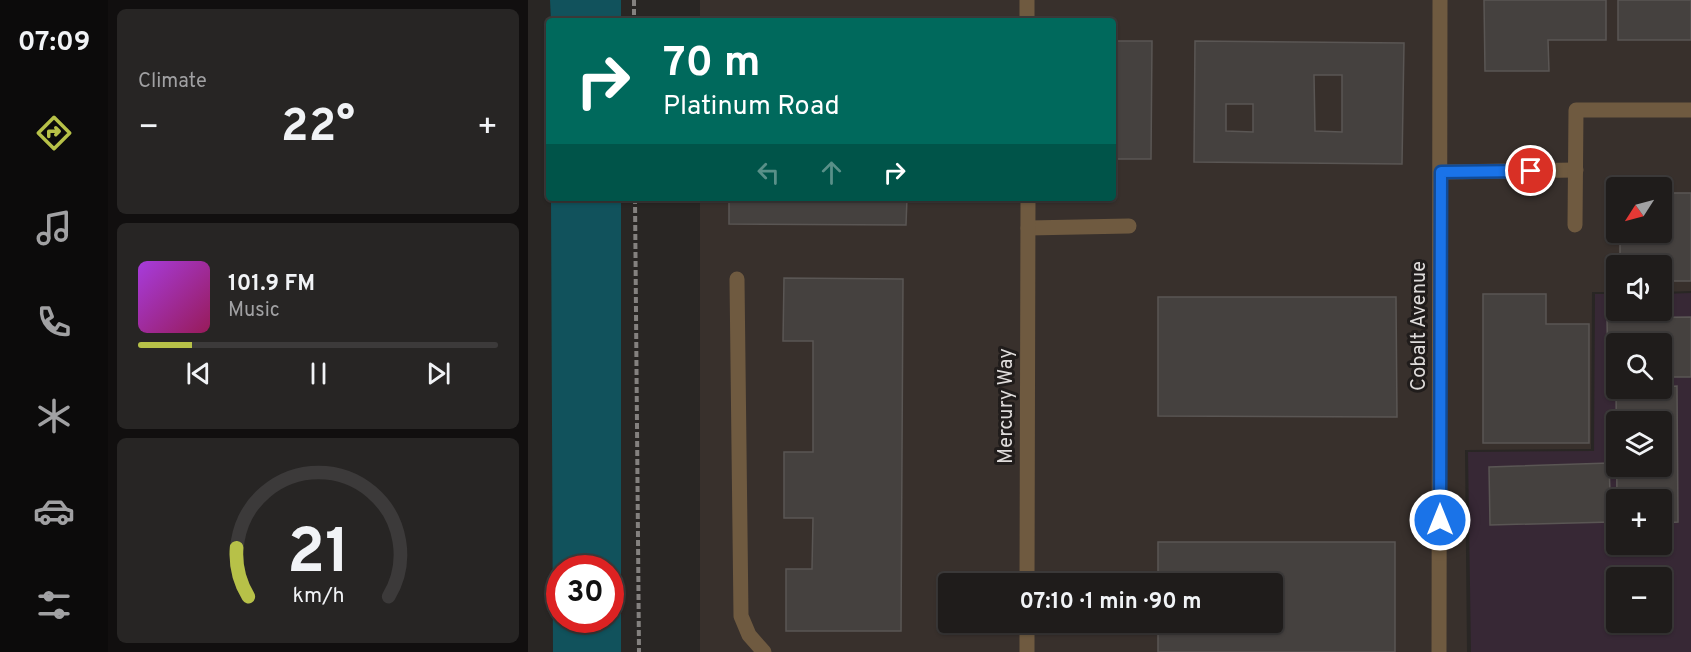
<!DOCTYPE html>
<html lang="en">
<head>
<meta charset="utf-8">
<style>
	body { margin:0; font-family:Overpass,sans-serif; background:#272524; color:#f1f3f6; height:100vh; display:flex; flex-direction:column; font-size:22px; white-space:nowrap }
	* { box-sizing:border-box; margin:0 }
	p { font-size:20px; color:#a1a1a3 }
	.icon { flex:none; width:33px; height:33px; fill:none; stroke:currentColor; stroke-width:2; stroke-linecap:round; stroke-linejoin:round }
	.map { position:relative; flex:1; overflow:hidden }
	.sheet { display:flex; flex-direction:column; gap:9px; padding:9px; background:#110f0f; width:420px }
	.sheet>* { flex:none }
	.guide { position:absolute; left:18px; top:18px; width:570px; height:183px; border-radius:6px; box-shadow:0 2px 4px #0004,0 0 0 2px #3c3a3a; background:#00695c; color:#fff; overflow:hidden }
	.needle { width:39px; rotate:234deg }
	.controls { position:absolute; left:1078px; top:177px; display:grid; gap:12px }
	.controls a { display:grid; place-items:center; width:66px; height:66px; border-radius:6px; background:#1f1c1b; box-shadow:0 2px 4px #0004,0 0 0 2px #3c3a3a; font-size:30px }
	.speed { position:absolute; left:18px; top:555px; display:flex; gap:12px; font-size:30px; font-weight:700; text-align:center }
	.speed>* { display:grid; place-content:center; width:78px; height:78px; border-radius:50%; background:#1f1c1b; box-shadow:0 2px 4px #0004,0 0 0 2px #3c3a3a; line-height:1 }
	.speed .limit { border:9px solid #d22; background:#fff; color:#111 }
	.pin { position:absolute; display:grid; place-items:center; width:51px; height:51px; color:#fff; margin:-26px; border:3px solid #fff; border-radius:50%; box-shadow:0 2px 6px #0007 }
	.me { position:absolute; width:66px; margin:-33px; rotate:0deg; stroke-linejoin:round; filter:drop-shadow(0 0 4px #0008) }
	.turn { display:flex; align-items:center; gap:21px; height:126px; padding:0 18px; font-size:27px }
	.turn .icon { width:78px; height:78px; stroke-width:2.5 }
	.turn b { display:block; font-size:42px; line-height:51px }
	.lanes { display:flex; align-items:center; height:57px; padding:0 18px; background:#0003; justify-content:center; gap:30px; direction:ltr }
	.lanes .off { opacity:.35 }
	.big { font-size:45px; font-weight:700; line-height:1.1 }
	.sheet .tile { flex:1; display:flex; flex-direction:column; justify-content:center; gap:9px; min-width:0; padding:0 21px; border-radius:9px; background:#272524 }
	.sheet .dial { align-items:center; gap:0 }
	.dial svg { height:156px; overflow:visible; fill:none; stroke:#3c3a3a; stroke-width:7; stroke-linecap:round; text-anchor:middle }
	.dial text { fill:#f1f3f6; stroke:none }
	.song { display:flex; align-items:center; gap:18px }
	.cover { width:72px; height:72px; border-radius:9px; background:linear-gradient(135deg,hsl(280 70% 55%),hsl(330 70% 35%)) }
	.played { height:6px; border-radius:3px; background:linear-gradient(90deg,#b7c148 15%,#3c3a3a 15%) }
	.keys { display:flex; justify-content:space-around; direction:ltr }
	.heat { display:flex; justify-content:space-between; align-items:center; font-size:33px; direction:ltr }
	.trip { position:absolute; left:410px; top:573px; width:345px; height:60px; border-radius:6px; background:#1f1c1b; box-shadow:0 2px 4px #0004,0 0 0 2px #3c3a3a; font-weight:700; line-height:60px; text-align:center }
	main { display:flex; flex:1; min-height:0 }
	.menu { display:flex; flex-direction:column; width:108px; justify-content:space-around; align-items:center; background:#0c0b0b; color:#a1a1a3 }
	.menu .icon { width:42px; height:42px }
	.menu .current { color:#b7c148 }
	.menu b { font-size:27px; color:#f1f3f6 }
	.map>svg:first-child { display:block }
	.built { fill:#38302c; fill-rule:evenodd }
	.industrial { fill:#372835; fill-rule:evenodd }
	.water { fill:#11525c; fill-rule:evenodd }
	.building { fill:#45413f; stroke:#5a5654; stroke-width:1.5; fill-rule:evenodd }
	.lines { fill:none; stroke-linecap:round; stroke-linejoin:round }
	.path { stroke:#84817f; stroke-width:4; stroke-dasharray:6 3; stroke-linecap:butt }
	.street { stroke:#6f5a40; stroke-width:15 }
	.route-casing { stroke:#114b97; stroke-width:15 }
	.route { stroke:#1a73e8; stroke-width:10 }
	.labels { text-anchor:middle; dominant-baseline:central; stroke-width:6; stroke-linejoin:round; paint-order:stroke }
	.street-label { font-size:20px; fill:#dedbda; stroke:#201c1b }
</style>
</head>
<body>
<main>
<nav class="menu">
<b>07:09</b>
<svg class="icon current" aria-label="directions" viewBox="0 0 24 24"><path d="M12 3l9 9-9 9-9-9zM9 14v-3h6M13 9l2 2-2 2"/></svg>
<svg class="icon" aria-label="music" viewBox="0 0 24 24"><path d="M9 18V5l10-2v13"/><circle cx="6" cy="18" r="3"/><circle cx="16" cy="16" r="3"/></svg>
<svg class="icon" aria-label="phone" viewBox="0 0 24 24"><path d="M5 4h4l2 5-3 2q2 4 5 5l2-3 5 2v4C11 20 4 13 5 4z"/></svg>
<svg class="icon" aria-label="climate" viewBox="0 0 24 24"><path d="M12 3v18M4 7l16 10M4 17L20 7"/></svg>
<svg class="icon" aria-label="car" viewBox="0 0 24 24"><path d="M5 17H2v-5l4-1 3-4h7l3 4 3 1v5h-3M9 17h6M6 11h13"/><circle cx="7" cy="17" r="2"/><circle cx="17" cy="17" r="2"/></svg>
<svg class="icon" aria-label="filters" viewBox="0 0 24 24"><path d="M4 7h16M4 17h16"/><circle cx="9" cy="7" r="2"/><circle cx="15" cy="17" r="2"/></svg>
</nav>
<section class="sheet">
<div class="tile"><p>Climate</p>
<div class="heat"><a>−</a><b class="big">22°</b><a>+</a></div>
</div>
<div class="tile">
<div class="song"><i class="cover"></i><div><b>101.9 FM</b><p>Music</p></div></div>
<div class="played"></div>
<div class="keys"><svg class="icon" aria-label="previous" viewBox="0 0 24 24"><path d="M18 5L8 12l10 7zM5 5v14"/></svg><svg class="icon" aria-label="pause" viewBox="0 0 24 24"><path d="M8 5v14M16 5v14"/></svg><svg class="icon" aria-label="next" viewBox="0 0 24 24"><path d="M6 5l10 7-10 7zM19 5v14"/></svg></div>
</div>
<div class="tile dial"><svg viewBox="0 0 100 80">
<path d="M14 69A42 42 0 1 1 86 69"/>
<path d="M14 69A42 42 0 0 1 8 44" stroke="#b7c148"/>
<text x="50" y="56" font-size="32" font-weight="700">21</text>
<text x="50" y="72" font-size="11">km/h</text>
</svg></div>
</section>
<div class="map">
<svg width="1163" height="652" viewBox="0 0 1163 652">
	<rect width="100%" height="100%" fill="#292624"/>
	<path class="built" d="M172,0H1163V291L1134,292V266H1089V292H1064L1063,449L937,450L939,652H172V198H585V21H172ZM1089,188H1134V232H1089ZM420,584H744V622H420Z"/>
	<path class="industrial" d="M1163,293V652H943L940,452L1066,451L1067,294H1089V310H1134V294ZM1089,344H1134V388H1089ZM1089,422H1134V466H1089ZM1089,500H1134V544H1089ZM1089,578H1134V622H1089Z"/>
	<g class="water">
		<path d="M22,0H93V21H23Z"/>
		<path d="M23,198H93V652H25ZM32,568H82V620H32Z"/>
	</g>
	<g class="building">
		<path d="M956,0H1078V40H1020L1021,71H957Z"/>
		<rect x="1090" y="0" width="73" height="40"/>
		<path d="M585,41H624L623,159H585Z"/>
		<path d="M667,41L876,43L874,164L666,162ZM786,75H814V132L787,131ZM698,104H725V132L698,131Z"/>
		<path d="M1134,193H1163V281H1134V266H1092V232H1134Z"/>
		<path d="M201,198H379L378,225L201,224Z"/>
		<path d="M256,278L375,279L373,631H258V569H284L285,518H256V452H285V341H255Z"/>
		<path d="M955,294H1018V324H1061V443H955Z"/>
		<path d="M630,297H868L869,417L630,416Z"/>
		<path d="M1163,317V377H1134V344H1089V377H1080L1079,318Z"/>
		<path d="M1149,386L1150,522L1134,523V500H1089V501L1088,387L1089,388H1134V387ZM1089,422H1134V466H1089Z"/>
		<path d="M1081,463L1083,522L962,525L961,467Z"/>
		<path d="M630,542H867V652H630V622H744V584H630Z"/>
	</g>
	<g class="lines">
		<g class="path">
			<path d="M106,0V21"/>
			<path d="M107,198L111,652"/>
		</g>
		<g class="street">
			<path d="M499,0V21"/>
			<path d="M913,172L1048,170"/>
			<path d="M1047,225L1048,110H1163"/>
			<path d="M500,228L601,226"/>
			<path d="M209,279L213,616L221,635L236,652"/>
			<path d="M499,584L500,198"/>
			<path d="M499,622V652"/>
			<path d="M911,652L912,0"/>
		</g>
	</g>
	<g class="lines">
		<g class="route-casing">
			<path id="route" d="M912,520L913,172L1003,171"/>
		</g>
		<use href="#route" class="route"/>
	</g>
	<g class="labels">
		<g class="street-label">
			<text transform="translate(892 326) rotate(-90)">Cobalt Avenue</text>
			<text transform="translate(479 406) rotate(-90)">Mercury Way</text>
		</g>
	</g>
</svg>
<div class="controls">
<a><svg class="needle" viewBox="-14 -14 28 28"><path d="M0-13l5 13h-10z" fill="#e53935"/><path d="M0 13l5-13h-10z" fill="#a1a1a3"/></svg></a>
<a><svg class="icon" aria-label="sound" viewBox="0 0 24 24"><path d="M4 9h4l5-4v14l-5-4H4zM17 9q2 3 0 6"/></svg></a>
<a><svg class="icon" aria-label="search" viewBox="0 0 24 24"><circle cx="10" cy="10" r="6"/><path d="M15 15l6 6"/></svg></a>
<a><svg class="icon" aria-label="layers" viewBox="0 0 24 24"><path d="M12 4l9 5-9 5-9-5zM3 14l9 5 9-5"/></svg></a>
<a>+</a>
<a>−</a>
</div>
<div class="speed"><div class="limit">30</div></div>
<div class="pin" style="left:1003px;top:171px;background:#d93025"><svg class="icon" aria-label="arrive" viewBox="0 0 24 24"><path d="M6 21V4h12l-3 4 3 4H6"/></svg></div>
<svg class="me" style="left:912px;top:520px" viewBox="-20 -20 40 40"><circle r="17" fill="#1a73e8" stroke="#fff" stroke-width="3"/><path d="M0-11L8 9 0 5-8 9z" fill="#fff"/></svg>
<div class="trip">07:10 · 1 min · 90 m</div>
<div class="guide">
<div class="turn"><svg class="icon" aria-label="right" viewBox="0 0 24 24"><path d="M7 20v-9h11M14 6l5 5-5 5"/></svg><div><b>70 m</b>Platinum Road</div></div>
<div class="lanes"><svg class="icon off" aria-label="left" viewBox="0 0 24 24"><path d="M17 20v-9H6M10 6l-5 5 5 5"/></svg><svg class="icon off" aria-label="ahead" viewBox="0 0 24 24"><path d="M12 20V5M6 11l6-6 6 6"/></svg><svg class="icon" aria-label="right" viewBox="0 0 24 24"><path d="M7 20v-9h11M14 6l5 5-5 5"/></svg></div>
</div>
</div>
</main>
</body>
</html>
